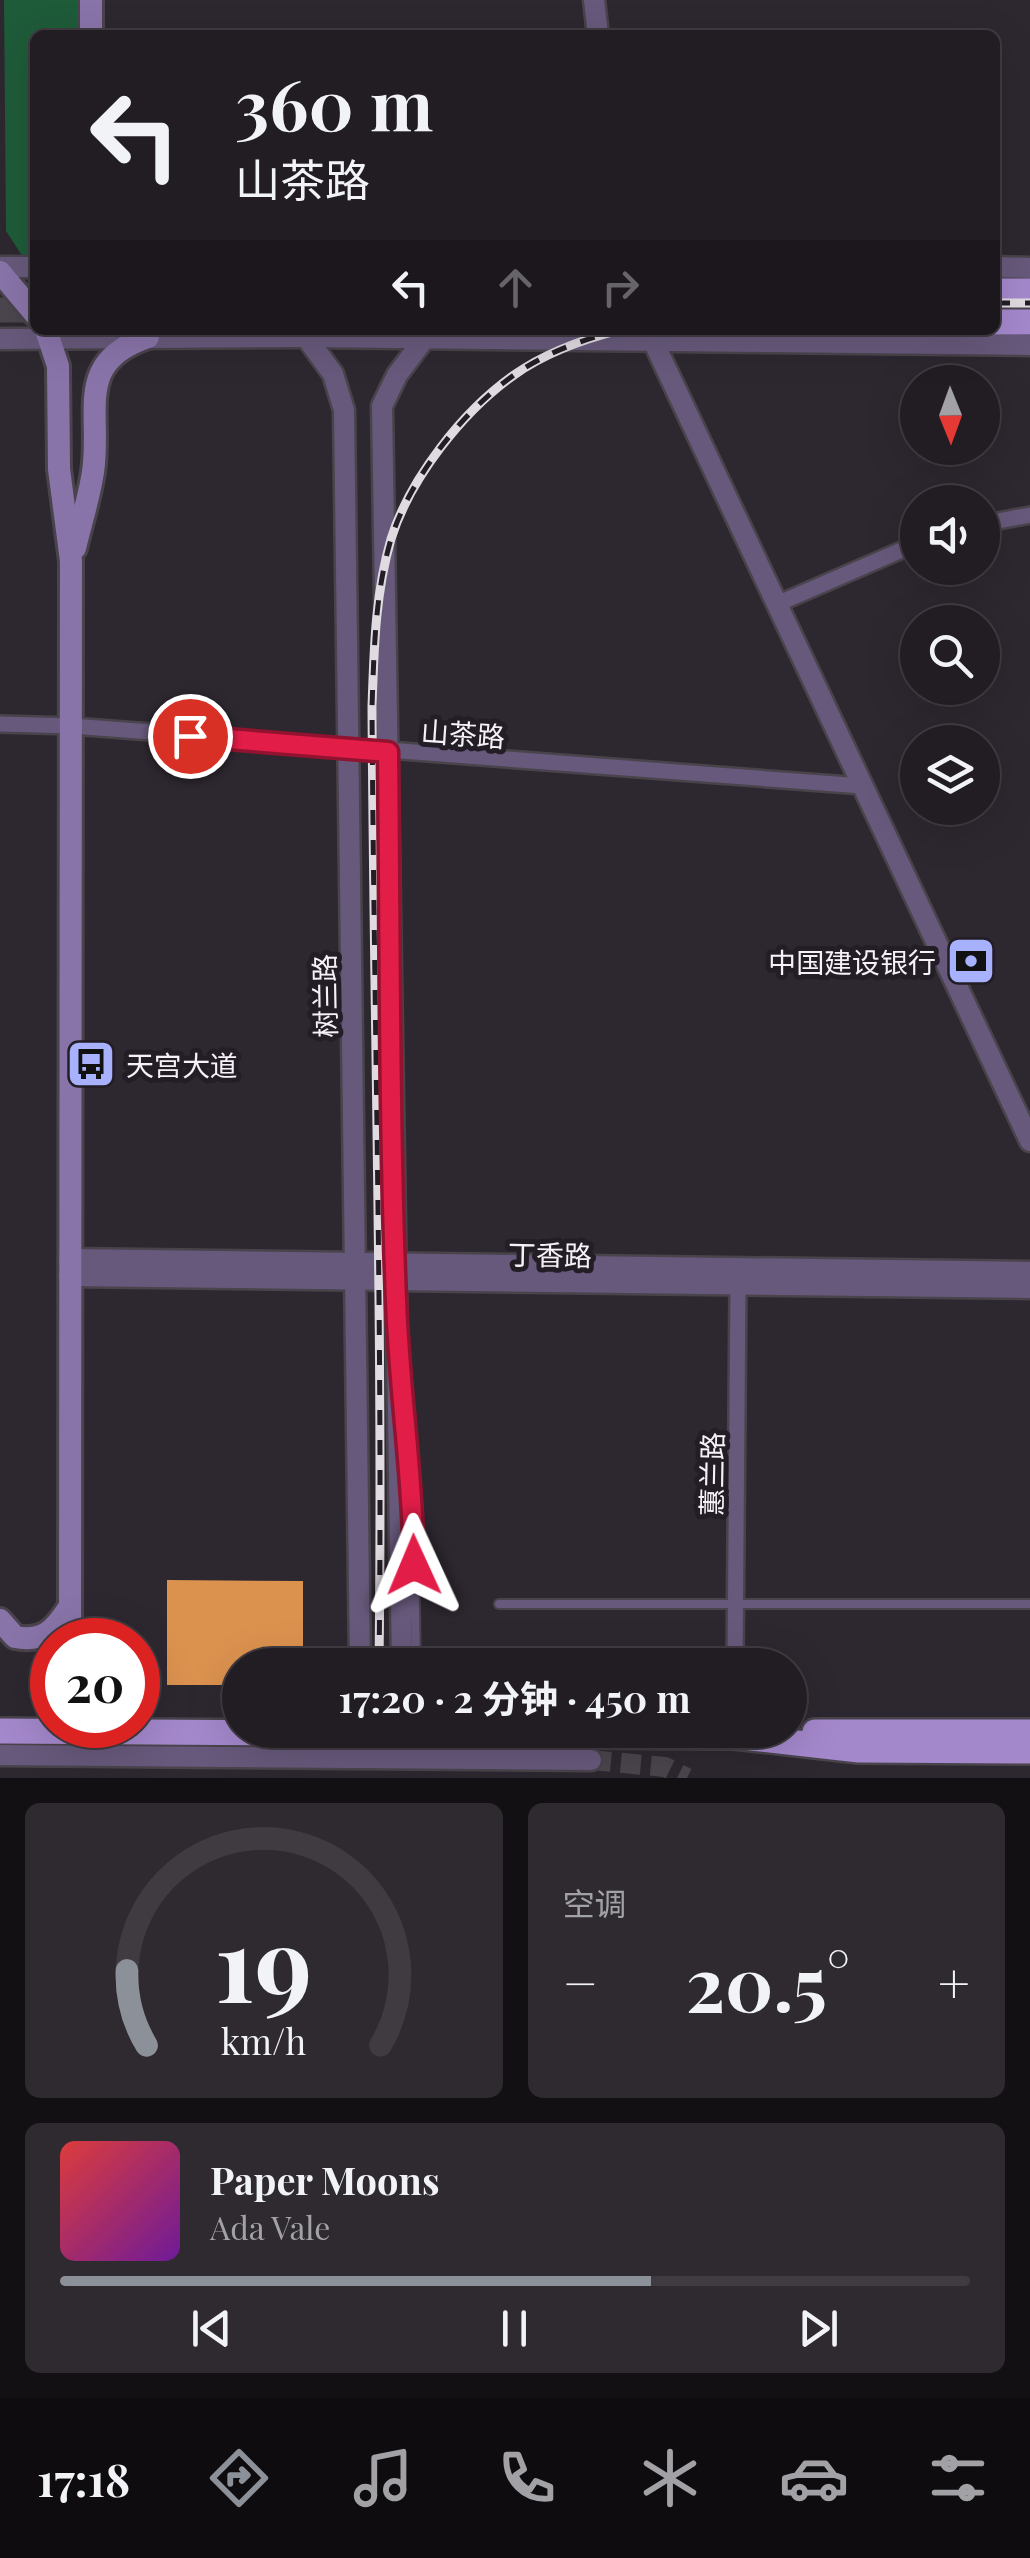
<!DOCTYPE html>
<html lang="zh">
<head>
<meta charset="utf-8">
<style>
	body { margin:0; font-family:"Playfair Display","Noto Sans SC",serif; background:#2e2a30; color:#f1f3f6; height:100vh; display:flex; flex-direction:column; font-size:38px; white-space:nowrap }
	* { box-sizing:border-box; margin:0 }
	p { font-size:32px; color:#a2a2a6 }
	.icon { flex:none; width:55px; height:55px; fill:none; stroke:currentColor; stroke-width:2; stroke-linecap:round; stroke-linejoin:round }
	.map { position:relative; height:1778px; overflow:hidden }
	.details { display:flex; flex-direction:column; gap:25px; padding:25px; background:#131013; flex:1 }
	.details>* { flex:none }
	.top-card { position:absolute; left:30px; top:30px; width:970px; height:305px; border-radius:15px; box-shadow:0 10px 40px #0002,0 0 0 2px #3f3b41; background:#221d23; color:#f1f3f6; overflow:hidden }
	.needle { width:65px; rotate:179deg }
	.fabs { position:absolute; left:900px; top:365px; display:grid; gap:20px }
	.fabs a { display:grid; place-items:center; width:100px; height:100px; border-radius:50%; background:#221d23; box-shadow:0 10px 40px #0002,0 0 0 2px #3f3b41; font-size:50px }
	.speed { position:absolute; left:30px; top:1618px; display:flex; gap:20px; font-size:50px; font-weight:700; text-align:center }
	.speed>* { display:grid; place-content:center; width:130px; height:130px; border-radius:50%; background:#221d23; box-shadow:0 10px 40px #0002,0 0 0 2px #3f3b41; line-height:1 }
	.speed .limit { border:15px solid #d22; background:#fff; color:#111 }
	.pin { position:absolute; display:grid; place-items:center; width:85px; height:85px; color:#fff; margin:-42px; border:5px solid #fff; border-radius:50%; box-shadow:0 2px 10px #0007 }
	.me { position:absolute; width:110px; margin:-55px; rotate:359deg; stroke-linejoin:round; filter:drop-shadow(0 0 8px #0008) }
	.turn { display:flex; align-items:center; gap:35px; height:210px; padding:0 40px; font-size:45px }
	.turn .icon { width:130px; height:130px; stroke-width:2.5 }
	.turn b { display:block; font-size:70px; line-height:85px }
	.lanes { display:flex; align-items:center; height:95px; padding:0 40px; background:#0003; justify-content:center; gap:50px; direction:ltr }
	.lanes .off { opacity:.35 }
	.big { font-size:75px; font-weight:700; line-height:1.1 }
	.details .card { flex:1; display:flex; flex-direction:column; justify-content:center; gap:15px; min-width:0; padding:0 35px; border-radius:15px; background:#2e2a30 }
	.details .dial { align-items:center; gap:0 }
	.dial svg { height:260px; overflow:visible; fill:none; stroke:#3f3b41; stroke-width:7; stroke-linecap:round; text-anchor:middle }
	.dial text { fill:#f1f3f6; stroke:none }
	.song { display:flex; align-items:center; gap:30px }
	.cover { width:120px; height:120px; border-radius:15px; background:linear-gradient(135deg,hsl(0 70% 55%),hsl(280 70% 35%)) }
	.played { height:10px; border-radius:5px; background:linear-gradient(90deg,#8c9099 65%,#3f3b41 65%) }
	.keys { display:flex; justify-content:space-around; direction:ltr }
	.heat { display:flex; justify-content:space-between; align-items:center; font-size:55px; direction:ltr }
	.details .tiles { flex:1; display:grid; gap:25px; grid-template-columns:1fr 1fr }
	.card:last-child { grid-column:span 2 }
	.trip { position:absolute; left:222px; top:1648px; width:585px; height:100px; border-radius:50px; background:#221d23; box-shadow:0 10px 40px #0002,0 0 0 2px #3f3b41; font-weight:700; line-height:100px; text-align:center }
	.tab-bar { display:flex; height:160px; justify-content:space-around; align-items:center; background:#0e0c0e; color:#a2a2a6 }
	.tab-bar .icon { width:70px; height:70px }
	.tab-bar .on { color:#8c9099 }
	.tab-bar b { font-size:45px; color:#f1f3f6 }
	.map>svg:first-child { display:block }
	.green { fill:#1e5b39 }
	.building { fill:#dc924f }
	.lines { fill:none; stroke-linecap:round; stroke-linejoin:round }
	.tertiary-tunnel { stroke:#4b454d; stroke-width:20; stroke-dasharray:20 10; stroke-linecap:butt }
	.primary-tunnel { stroke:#4b454d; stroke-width:25; stroke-dasharray:25 12; stroke-linecap:butt }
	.service-casing { stroke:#49434b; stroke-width:12 }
	.minor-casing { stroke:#49434b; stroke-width:20 }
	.tertiary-casing { stroke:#49434b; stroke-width:25 }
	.secondary-casing { stroke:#49434b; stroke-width:28 }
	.primary-casing { stroke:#49434b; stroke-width:30 }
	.service { stroke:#67597b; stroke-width:8 }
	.minor { stroke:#67597b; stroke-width:15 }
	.tertiary { stroke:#67597b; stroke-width:20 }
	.secondary { stroke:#8974a9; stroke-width:22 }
	.primary { stroke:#a488cc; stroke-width:25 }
	.rail-casing { stroke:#dfdbe1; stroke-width:9 }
	.rail { stroke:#231d25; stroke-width:5; stroke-dasharray:15; stroke-linecap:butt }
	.route-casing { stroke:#92132f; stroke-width:25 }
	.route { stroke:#e11d48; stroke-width:18 }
	.labels { text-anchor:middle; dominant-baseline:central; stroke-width:10; stroke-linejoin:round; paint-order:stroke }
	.street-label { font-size:28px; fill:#f5f2f7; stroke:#231d25 }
	.poi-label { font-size:28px; fill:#f5f2f7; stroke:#231d25; text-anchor:end }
</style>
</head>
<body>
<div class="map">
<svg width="1030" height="1778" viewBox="0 0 1030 1778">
	<rect width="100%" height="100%" fill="#2d272f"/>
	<path class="green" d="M4,0H84V35H35V260L21,254L6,231Z"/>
	<path class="building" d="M167,1580L303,1581V1665H240V1685H167Z"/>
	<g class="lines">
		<path class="tertiary-tunnel" d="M591,1760L665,1767L687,1778"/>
		<path class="primary-tunnel" d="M0,310H35"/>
		<g class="service-casing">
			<g id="service">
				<path d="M408,1455L413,1498L416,1665"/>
				<path d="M499,1604H1030"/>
			</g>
		</g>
		<g class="minor-casing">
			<g id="minor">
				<path d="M982,524L1030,515"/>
				<path d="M777,604L918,543"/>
				<path d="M0,724L72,726L862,786"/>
				<path d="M735,1665L738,1284"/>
			</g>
		</g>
		<g class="tertiary-casing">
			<g id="tertiary">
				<path d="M594,0L598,35"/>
				<path d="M0,267H35"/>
				<path d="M995,267L1030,268"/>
				<path d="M306,337L333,374L344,410L360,1665"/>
				<path d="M0,339L306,337L1030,345"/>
				<path d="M654,343L1030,1141"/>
				<path d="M69,1259L1030,1272"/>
				<path d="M69,1276L1030,1288"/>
				<path d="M402,1665L382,406L397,375L425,338"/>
				<path d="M0,1755L591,1760"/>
			</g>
		</g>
		<g class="secondary-casing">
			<g id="secondary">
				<path d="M91,0V35"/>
				<path d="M0,272L35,314"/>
				<path d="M46,330L58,366L59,469L71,561L70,1640"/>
				<path d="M75,548C81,523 89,498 93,472C102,412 73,362 148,337"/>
				<path d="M0,1620L15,1637C42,1642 54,1631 68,1609"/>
			</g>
		</g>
		<g class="primary-casing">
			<g id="primary">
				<path d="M995,291H1030"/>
				<path d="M995,322H1030"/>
				<path d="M0,1731L734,1736L859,1750L1030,1751"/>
				<path d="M815,1732H1030"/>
			</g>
		</g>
		<use href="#service" class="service"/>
		<use href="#minor" class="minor"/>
		<use href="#tertiary" class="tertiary"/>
		<use href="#secondary" class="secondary"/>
		<use href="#primary" class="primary"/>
		<g class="rail-casing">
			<g id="rail">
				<path d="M995,303H1030"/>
				<path d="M379,1665C383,1346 374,1026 372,707C374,650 375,594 391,539C410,478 463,411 514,375C545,353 584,339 620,330"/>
			</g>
		</g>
		<use href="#rail" class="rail"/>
	</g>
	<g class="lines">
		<g class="route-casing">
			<path id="route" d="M190,736L388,752C390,935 389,1118 396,1300C399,1389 413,1476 414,1565"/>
		</g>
		<use href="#route" class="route"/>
	</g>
	<defs>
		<g id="bank-square" transform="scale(2.5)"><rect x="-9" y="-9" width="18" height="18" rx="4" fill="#a7b1fc" stroke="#231d25"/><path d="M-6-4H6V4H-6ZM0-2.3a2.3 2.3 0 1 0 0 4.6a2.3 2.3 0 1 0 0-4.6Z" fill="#111"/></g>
		<g id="bus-square" transform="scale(2.5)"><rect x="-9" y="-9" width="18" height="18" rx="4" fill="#a7b1fc" stroke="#231d25"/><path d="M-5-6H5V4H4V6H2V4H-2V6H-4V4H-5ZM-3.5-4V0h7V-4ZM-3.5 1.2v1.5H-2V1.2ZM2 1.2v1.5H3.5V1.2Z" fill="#111"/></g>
	</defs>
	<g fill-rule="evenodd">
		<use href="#bank-square" x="971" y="961"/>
		<use href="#bus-square" x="91" y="1064"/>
	</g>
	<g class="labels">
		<g class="street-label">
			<text transform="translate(463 733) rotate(4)">山茶路</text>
			<text transform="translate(324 996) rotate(-91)">树兰路</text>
			<text transform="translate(550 1254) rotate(1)">丁香路</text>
			<text transform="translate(711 1474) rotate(-89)">蕙兰路</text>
		</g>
		<g class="poi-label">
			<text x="936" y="961">中国建设银行</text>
			<text x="126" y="1064" text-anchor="start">天宫大道</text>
		</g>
	</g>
</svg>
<div class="fabs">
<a><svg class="needle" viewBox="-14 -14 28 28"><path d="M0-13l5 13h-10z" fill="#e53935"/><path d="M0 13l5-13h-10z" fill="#a2a2a6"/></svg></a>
<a><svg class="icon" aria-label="sound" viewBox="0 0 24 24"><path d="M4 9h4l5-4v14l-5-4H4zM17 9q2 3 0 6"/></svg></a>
<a><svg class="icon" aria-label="search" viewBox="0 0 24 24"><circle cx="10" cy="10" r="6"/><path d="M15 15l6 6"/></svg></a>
<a><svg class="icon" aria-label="layers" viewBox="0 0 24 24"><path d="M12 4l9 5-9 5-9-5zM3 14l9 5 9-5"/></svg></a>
</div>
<div class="speed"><div class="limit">20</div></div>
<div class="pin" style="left:190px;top:736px;background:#d93025"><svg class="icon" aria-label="arrive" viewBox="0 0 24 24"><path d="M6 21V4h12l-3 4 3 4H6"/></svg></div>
<svg class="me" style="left:414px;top:1565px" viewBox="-20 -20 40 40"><path d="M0-17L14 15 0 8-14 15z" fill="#e11d48" stroke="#fff" stroke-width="4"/></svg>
<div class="trip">17:20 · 2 分钟 · 450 m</div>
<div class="top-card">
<div class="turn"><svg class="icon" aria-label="left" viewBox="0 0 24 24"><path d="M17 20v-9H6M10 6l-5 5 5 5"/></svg><div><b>360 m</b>山茶路</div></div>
<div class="lanes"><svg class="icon" aria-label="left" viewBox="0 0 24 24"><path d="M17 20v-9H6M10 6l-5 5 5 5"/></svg><svg class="icon off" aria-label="ahead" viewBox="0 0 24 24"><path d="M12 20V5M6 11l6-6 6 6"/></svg><svg class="icon off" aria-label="right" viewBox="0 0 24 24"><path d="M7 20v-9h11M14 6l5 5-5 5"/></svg></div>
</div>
</div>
<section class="details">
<div class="tiles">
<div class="card dial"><svg viewBox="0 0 100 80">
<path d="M14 69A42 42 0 1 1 86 69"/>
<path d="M14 69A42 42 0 0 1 8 46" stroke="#8c9099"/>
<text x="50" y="56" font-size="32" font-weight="700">19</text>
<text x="50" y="72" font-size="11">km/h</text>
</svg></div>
<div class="card"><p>空调</p>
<div class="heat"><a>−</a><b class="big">20.5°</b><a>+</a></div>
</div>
<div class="card">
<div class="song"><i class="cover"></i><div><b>Paper Moons</b><p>Ada Vale</p></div></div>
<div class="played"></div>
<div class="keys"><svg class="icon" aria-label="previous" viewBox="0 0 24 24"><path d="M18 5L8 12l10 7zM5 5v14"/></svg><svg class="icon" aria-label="pause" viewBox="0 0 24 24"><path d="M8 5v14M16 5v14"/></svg><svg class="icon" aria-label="next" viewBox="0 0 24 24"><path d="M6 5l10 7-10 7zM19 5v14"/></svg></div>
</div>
</div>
</section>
<nav class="tab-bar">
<b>17:18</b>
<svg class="icon on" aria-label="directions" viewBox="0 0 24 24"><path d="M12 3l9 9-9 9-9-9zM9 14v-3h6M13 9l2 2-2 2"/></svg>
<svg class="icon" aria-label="music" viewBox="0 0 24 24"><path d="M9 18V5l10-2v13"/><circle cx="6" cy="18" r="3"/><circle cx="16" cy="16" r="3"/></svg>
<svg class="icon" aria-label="phone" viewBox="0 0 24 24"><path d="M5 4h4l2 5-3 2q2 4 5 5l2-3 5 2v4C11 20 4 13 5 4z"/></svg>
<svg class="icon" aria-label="climate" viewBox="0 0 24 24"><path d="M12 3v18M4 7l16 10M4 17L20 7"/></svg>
<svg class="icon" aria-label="car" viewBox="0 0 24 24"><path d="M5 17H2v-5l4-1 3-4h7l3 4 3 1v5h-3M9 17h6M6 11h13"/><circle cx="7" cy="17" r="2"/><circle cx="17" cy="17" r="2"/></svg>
<svg class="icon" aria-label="filters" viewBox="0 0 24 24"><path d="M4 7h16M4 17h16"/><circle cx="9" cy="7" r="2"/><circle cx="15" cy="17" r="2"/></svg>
</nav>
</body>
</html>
